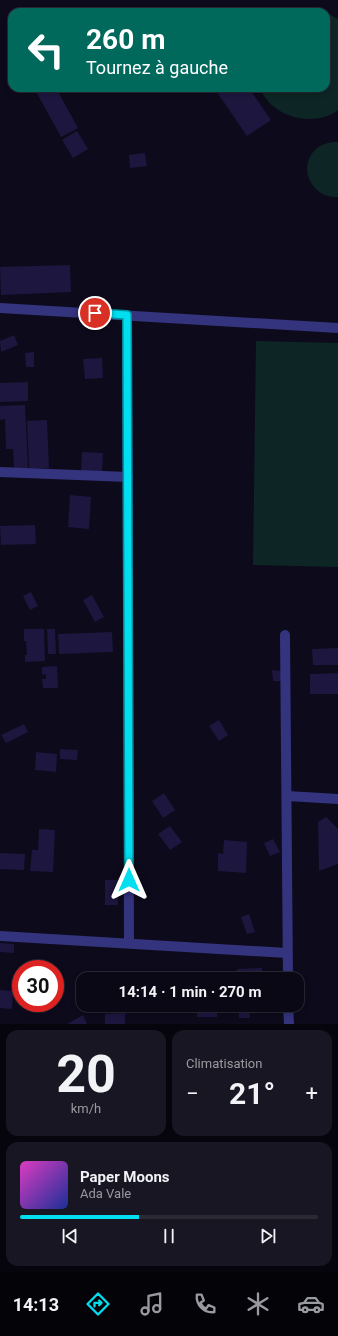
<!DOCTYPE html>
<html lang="fr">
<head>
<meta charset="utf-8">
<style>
	body { margin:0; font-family:Roboto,sans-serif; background:#181622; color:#f1f3f6; height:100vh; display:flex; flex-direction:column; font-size:15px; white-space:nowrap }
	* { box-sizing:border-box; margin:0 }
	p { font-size:13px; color:#999aa0 }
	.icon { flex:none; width:22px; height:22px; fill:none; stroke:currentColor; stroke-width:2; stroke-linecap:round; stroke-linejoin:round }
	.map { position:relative; height:1024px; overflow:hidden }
	.side { display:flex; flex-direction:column; gap:6px; padding:6px; background:#06040c; flex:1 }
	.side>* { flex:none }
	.banner { position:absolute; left:8px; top:8px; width:322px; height:84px; border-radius:12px; box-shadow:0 2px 6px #0003,0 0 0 1px #2a2934; background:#00695c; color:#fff; overflow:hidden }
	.speed { position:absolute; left:12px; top:960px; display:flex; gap:8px; font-size:20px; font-weight:700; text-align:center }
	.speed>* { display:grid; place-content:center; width:52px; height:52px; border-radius:50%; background:#0a0815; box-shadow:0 2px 6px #0003,0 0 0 1px #2a2934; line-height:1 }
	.speed .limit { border:6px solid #d22; background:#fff; color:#111 }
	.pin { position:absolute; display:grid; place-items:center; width:34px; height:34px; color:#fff; margin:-17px; border:2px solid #fff; border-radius:50%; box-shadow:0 1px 4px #0007 }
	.me { position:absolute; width:44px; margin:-22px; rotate:0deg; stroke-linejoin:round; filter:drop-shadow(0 0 3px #0008) }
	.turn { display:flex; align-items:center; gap:14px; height:84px; padding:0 12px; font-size:18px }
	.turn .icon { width:52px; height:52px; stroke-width:2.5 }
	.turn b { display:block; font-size:28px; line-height:34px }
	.big { font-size:30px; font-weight:700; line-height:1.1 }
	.side .tile { flex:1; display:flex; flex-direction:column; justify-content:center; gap:6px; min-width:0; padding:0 14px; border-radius:12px; background:#181622 }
	.side .dial { align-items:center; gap:0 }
	.dial b { font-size:52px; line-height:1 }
	.song { display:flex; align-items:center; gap:12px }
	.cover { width:48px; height:48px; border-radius:6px; background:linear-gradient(135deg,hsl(310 70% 55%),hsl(230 70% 35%)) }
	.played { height:4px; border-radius:2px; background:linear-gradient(90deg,#00def0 40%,#2a2934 40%) }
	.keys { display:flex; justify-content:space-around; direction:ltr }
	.heat { display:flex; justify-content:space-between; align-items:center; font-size:22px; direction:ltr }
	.side .tiles { flex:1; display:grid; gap:6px; grid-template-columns:1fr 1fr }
	.tile:last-child { grid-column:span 2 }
	.trip { position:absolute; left:76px; top:972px; width:228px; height:40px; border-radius:12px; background:#0a0815; box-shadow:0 2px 6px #0003,0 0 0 1px #2a2934; font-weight:700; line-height:40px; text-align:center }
	.tabs { display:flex; height:64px; justify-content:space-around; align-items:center; background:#040308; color:#999aa0 }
	.tabs .icon { width:28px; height:28px }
	.tabs .on { color:#00def0 }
	.tabs b { font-size:18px; color:#f1f3f6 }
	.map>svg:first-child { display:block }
	.green { fill:#0d2625 }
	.building { fill:#1d163e }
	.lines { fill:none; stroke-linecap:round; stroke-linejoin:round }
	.street { stroke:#34337d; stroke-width:10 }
	.route-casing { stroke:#00909c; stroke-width:10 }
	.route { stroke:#00def0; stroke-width:7 }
</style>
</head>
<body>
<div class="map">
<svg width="338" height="1024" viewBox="0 0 338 1024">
	<rect width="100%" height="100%" fill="#0d0a1c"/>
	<g class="green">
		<path d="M326,12L338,19V110C320,124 289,121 272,105C267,101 263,94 259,88H326Z"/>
		<path d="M333,142H338V197C314,199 297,170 314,151C319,145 326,143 333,142Z"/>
		<path d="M256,341L338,343V567L253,565Z"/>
	</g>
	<g class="building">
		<path d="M34,88H56L78,128L61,137Z"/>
		<path d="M214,88H249L271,120L247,136Z"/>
		<path d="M77,131L88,149L73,158L62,140Z"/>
		<path d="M145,153L147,166L130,168L129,155Z"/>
		<path d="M70,265L71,292L1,295L0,267Z"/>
		<path d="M14,335L18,345L1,352L0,341Z"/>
		<path d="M34,352V367H26L25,353Z"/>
		<path d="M102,358L103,378L85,379L83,359Z"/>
		<path d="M28,382V401L0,402V383Z"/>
		<path d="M25,405L28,468H14L13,449H6L5,419L0,420V406Z"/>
		<path d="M47,420L49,468H29L27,421Z"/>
		<path d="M82,452L103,453L102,472L81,471Z"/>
		<path d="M70,495L91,497L89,529L68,527Z"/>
		<path d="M35,525L36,544L1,545L0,526Z"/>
		<path d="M31,592L38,606L30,610L23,596Z"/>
		<path d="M92,595L104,617L95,622L83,600Z"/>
		<path d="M24,629H44L45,661L25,662V655H27L26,641H24Z"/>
		<path d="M47,629H55L56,654H48Z"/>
		<path d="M112,632L113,652L59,654L58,634Z"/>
		<path d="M338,648V665H313L312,649Z"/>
		<path d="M57,666L58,688H43L42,679H46V674L42,675V667Z"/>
		<path d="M272,670L281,671V681H273Z"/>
		<path d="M338,673V694H310V674Z"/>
		<path d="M219,720L228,735L219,741L209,726Z"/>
		<path d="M24,724L28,732L6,743L1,735Z"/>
		<path d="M60,749L78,750L77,760L60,759Z"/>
		<path d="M36,752L57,754L56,772L35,770Z"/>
		<path d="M164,793L175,810L163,818L152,801Z"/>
		<path d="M326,817L338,829V864L319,871L318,822Z"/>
		<path d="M170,826L182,842L170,850L158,834Z"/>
		<path d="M39,829L55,830L53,872L30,871L32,850H38Z"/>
		<path d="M273,839L280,852L270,856L264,843Z"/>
		<path d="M224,840L247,842L246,873L218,871V853L223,854Z"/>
		<path d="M0,853L25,854L24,870L0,869Z"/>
		<rect x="105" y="880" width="13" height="25"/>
		<path d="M249,914L255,932L247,934L241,917Z"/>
		<path d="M0,943L14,944V953L0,952Z"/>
		<path d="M262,968L263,979H237V969Z"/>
		<path d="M0,990L13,991L12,1009L0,1008Z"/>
		<rect x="197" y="1005" width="20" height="12"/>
		<path d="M239,1005H249L250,1018H239Z"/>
		<path d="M252,1005H264V1010L251,1009Z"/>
		<path d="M125,1013V1024H105V1014Z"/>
		<path d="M83,1015L87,1024H67Z"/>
	</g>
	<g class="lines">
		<g class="street">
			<path d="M0,308L338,328"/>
			<path d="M127,315L129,943"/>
			<path d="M0,472L128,477"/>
			<path d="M285,635L288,979"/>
			<path d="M287,796L338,799"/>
			<path d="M0,936L287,953"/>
			<path d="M288,1005L289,1024"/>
		</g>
	</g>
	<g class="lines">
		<g class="route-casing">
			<path id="route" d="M95,313L127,315L129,880"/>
		</g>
		<use href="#route" class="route"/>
	</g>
</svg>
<div class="speed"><div class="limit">30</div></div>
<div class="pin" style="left:95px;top:313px;background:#d93025"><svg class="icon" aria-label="arrive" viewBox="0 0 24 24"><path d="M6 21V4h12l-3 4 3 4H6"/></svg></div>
<svg class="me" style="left:129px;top:880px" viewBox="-20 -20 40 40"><path d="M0-17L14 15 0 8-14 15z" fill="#00def0" stroke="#fff" stroke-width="4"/></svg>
<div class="trip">14:14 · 1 min · 270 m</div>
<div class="banner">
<div class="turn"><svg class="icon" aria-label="left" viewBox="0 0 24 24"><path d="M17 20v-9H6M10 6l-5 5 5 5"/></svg><div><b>260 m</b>Tournez à gauche</div></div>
</div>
</div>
<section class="side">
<div class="tiles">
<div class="tile dial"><b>20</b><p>km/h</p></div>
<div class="tile"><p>Climatisation</p>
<div class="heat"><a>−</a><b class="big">21°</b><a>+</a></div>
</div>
<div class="tile">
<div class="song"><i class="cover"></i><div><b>Paper Moons</b><p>Ada Vale</p></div></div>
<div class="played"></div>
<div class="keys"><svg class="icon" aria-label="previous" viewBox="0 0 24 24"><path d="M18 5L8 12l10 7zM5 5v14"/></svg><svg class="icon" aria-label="pause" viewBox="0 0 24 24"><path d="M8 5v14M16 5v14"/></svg><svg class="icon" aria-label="next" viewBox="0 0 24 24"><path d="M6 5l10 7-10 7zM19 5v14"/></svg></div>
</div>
</div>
</section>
<nav class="tabs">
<b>14:13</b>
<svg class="icon on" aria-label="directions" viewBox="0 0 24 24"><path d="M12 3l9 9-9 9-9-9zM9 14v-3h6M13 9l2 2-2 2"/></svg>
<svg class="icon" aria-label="music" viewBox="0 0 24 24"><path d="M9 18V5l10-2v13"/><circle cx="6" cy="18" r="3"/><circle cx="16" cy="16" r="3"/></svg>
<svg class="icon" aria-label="phone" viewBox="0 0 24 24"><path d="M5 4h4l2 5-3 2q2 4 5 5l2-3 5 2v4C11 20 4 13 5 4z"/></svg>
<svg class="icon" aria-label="climate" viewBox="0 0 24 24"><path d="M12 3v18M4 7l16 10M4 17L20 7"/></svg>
<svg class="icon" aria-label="car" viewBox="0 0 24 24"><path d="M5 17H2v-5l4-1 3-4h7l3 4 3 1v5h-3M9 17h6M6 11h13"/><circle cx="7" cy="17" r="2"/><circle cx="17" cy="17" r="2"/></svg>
</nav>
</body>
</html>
